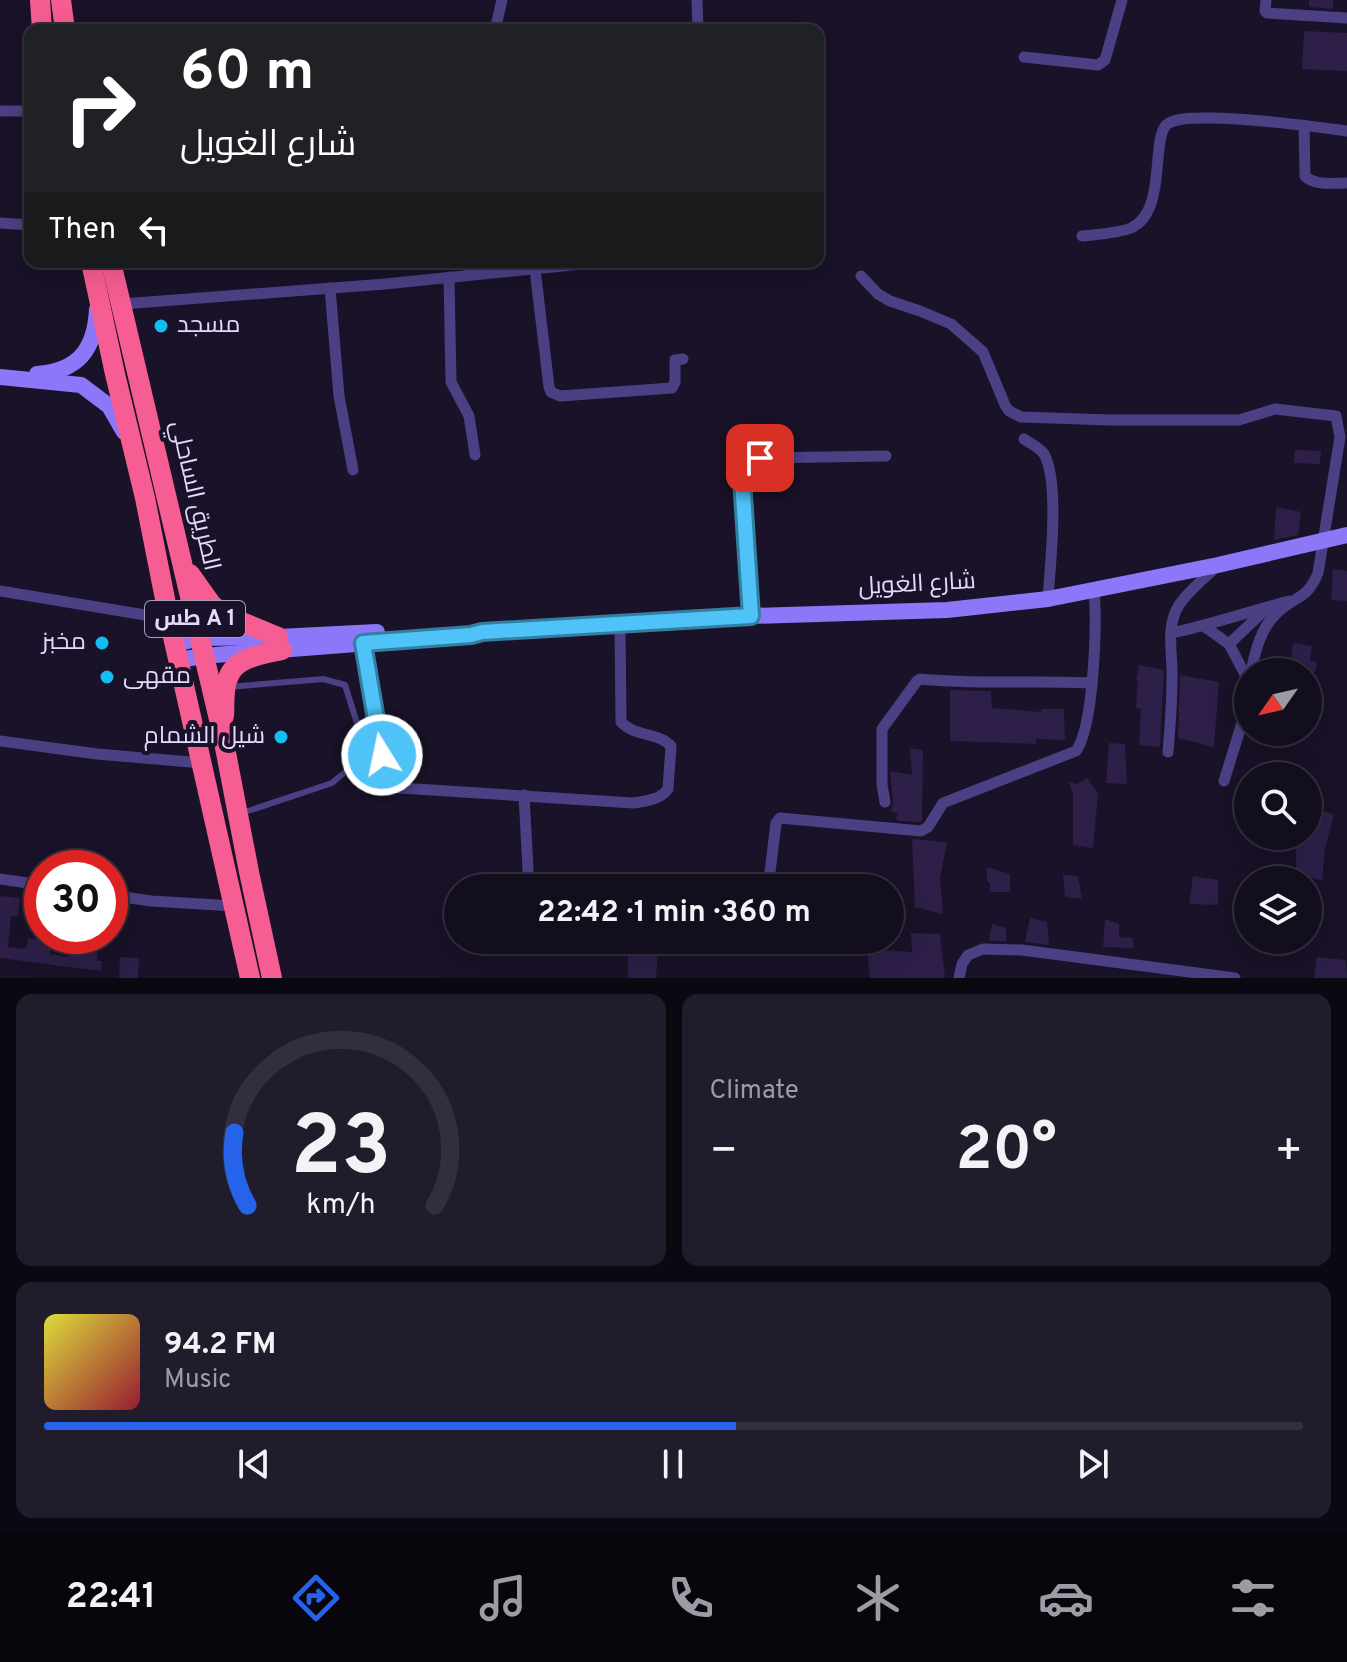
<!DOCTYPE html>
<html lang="en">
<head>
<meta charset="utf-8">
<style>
	body { margin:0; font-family:Overpass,Cairo,sans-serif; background:#201c2b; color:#f1f3f6; height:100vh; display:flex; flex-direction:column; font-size:30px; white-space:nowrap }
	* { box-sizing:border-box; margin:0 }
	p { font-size:26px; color:#9d9ca4 }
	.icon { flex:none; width:44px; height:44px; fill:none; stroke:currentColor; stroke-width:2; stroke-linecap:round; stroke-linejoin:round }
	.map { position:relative; height:978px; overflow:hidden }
	.drawer { display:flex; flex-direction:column; gap:16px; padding:16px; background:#0a0810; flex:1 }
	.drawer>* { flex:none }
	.hud { position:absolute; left:24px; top:24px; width:800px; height:244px; border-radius:16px; box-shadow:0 8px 32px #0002,0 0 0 2px #322e3c; background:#202124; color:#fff; overflow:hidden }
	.needle { width:52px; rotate:236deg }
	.controls { position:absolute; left:1234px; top:658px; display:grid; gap:16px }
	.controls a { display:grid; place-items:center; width:88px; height:88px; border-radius:50%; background:#130e1e; box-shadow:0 8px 32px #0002,0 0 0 2px #322e3c; font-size:40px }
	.speed { position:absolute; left:24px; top:850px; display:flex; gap:16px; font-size:40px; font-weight:700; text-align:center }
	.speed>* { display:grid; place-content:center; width:104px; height:104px; border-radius:50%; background:#130e1e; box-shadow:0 8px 32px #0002,0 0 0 2px #322e3c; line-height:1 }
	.speed .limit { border:12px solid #d22; background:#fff; color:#111 }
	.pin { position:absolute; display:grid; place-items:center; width:68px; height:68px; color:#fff; margin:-34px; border-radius:16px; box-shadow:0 4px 12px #0006 }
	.me { position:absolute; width:88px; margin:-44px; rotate:350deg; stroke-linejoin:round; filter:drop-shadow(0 0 6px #0008) }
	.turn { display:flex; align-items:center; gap:28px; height:168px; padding:0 24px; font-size:36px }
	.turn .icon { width:104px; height:104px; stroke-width:2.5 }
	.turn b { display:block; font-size:56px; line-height:68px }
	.then { display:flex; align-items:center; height:76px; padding:0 24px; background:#0003; gap:16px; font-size:30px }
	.big { font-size:60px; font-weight:700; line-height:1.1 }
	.drawer .tile { flex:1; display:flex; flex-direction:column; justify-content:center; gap:12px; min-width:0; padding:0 28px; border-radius:16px; background:#201c2b }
	.drawer .dial { align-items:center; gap:0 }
	.dial svg { height:208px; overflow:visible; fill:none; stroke:#322e3c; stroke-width:7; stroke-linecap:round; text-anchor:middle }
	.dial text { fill:#f1f3f6; stroke:none }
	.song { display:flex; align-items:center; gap:24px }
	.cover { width:96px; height:96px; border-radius:12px; background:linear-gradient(135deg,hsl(60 70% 55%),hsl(350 70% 35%)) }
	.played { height:8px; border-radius:4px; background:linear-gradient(90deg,#2563eb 55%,#322e3c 55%) }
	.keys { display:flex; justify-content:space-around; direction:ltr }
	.heat { display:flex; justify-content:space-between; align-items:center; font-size:44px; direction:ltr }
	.drawer .tiles { flex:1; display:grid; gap:16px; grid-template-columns:1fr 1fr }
	.tile:last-child { grid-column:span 2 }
	.trip { position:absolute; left:444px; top:874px; width:460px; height:80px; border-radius:40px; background:#130e1e; box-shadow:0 8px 32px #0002,0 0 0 2px #322e3c; font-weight:700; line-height:80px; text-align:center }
	.dock { display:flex; height:128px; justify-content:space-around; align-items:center; background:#08060c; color:#9d9ca4 }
	.dock .icon { width:56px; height:56px }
	.dock .selected { color:#2563eb }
	.dock b { font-size:36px; color:#f1f3f6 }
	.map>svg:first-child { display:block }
	.building { fill:#2d1f48 }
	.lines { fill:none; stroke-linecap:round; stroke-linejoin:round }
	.lane { stroke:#4b4084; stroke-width:6 }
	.street { stroke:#4b4084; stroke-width:11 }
	.secondary { stroke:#8c77f8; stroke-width:16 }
	.highway { stroke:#f65d92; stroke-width:20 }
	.route-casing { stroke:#337fa1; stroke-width:20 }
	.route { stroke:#4fc3f7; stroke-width:14 }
	.poi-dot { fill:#12bdf2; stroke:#191228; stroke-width:3 }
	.labels { text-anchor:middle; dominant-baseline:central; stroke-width:8; stroke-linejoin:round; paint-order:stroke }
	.shield { fill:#191228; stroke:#a69fbd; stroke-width:2 }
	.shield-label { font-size:22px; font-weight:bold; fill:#e3dbfd }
	.poi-label { font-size:24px; fill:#e3dbfd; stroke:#191228; text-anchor:start }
	.street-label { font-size:24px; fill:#e3dbfd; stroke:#191228 }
</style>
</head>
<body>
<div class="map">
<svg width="1347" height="978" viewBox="0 0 1347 978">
	<rect width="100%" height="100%" fill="#191228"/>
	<g class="building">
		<path d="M1309,0H1333V9L1309,7Z"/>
		<path d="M1304,31L1347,33V71L1302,69Z"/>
		<path d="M1295,450L1321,451L1320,464L1294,463Z"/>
		<path d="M1276,507L1301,512L1298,535L1274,540Z"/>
		<path d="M1333,569L1347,571V601L1331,600Z"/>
		<path d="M1293,643L1312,646L1310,661L1317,662L1315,672H1289Z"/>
		<path d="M1139,665L1164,670L1160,747L1139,745L1141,709L1136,708L1138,681H1136Z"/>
		<path d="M1180,675L1219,682L1214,747L1178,738Z"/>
		<path d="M950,690L991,691L992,708L1041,712V709H1064L1065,740L1036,739V744L950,741Z"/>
		<path d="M1109,743L1125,744L1127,784L1106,783Z"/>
		<path d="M910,748L923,750L922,821L919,822L900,821L896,819L898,813L891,812L893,801L890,771L912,775Z"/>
		<path d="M1087,778L1098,794L1093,848L1073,845V793L1068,781L1077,784Z"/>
		<path d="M1308,807L1334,814L1325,849L1322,880L1296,875V840L1299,841L1300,836H1308Z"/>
		<path d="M912,839L947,842L940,878L943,914L915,907Z"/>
		<path d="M987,867L1010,874V892H990V884L987,881Z"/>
		<path d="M1063,875L1078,876L1082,899L1065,897Z"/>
		<path d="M1193,876L1218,880V905L1189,904Z"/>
		<path d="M635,877L713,880V888H635Z"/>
		<path d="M0,896L20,898L18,916H11L8,947L26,949L28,938L52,942L50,954L68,957L70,942L98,944L97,961H102L101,971L0,958Z"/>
		<path d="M1030,918L1047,922L1049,945L1025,942Z"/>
		<path d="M1105,919L1119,924V937L1133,938V948L1103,947Z"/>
		<path d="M992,924L1006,928V941H989Z"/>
		<path d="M911,933L940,934L945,978H870L867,949L912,952Z"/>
		<path d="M637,940H659L656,978H628V947L636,949Z"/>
		<path d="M120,957L139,958L138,978H119Z"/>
		<path d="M1317,957L1346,960L1347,978H1314Z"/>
	</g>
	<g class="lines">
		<path class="lane" d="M228,687L323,679L345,685L357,723L360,753L350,768L332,783L242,813"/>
		<g class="street">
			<path d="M697,0L698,30"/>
			<path d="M1266,0L1265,11L1267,13L1347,18"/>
			<path d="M495,30L502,0"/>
			<path d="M1024,57L1098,65L1105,60L1122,0"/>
			<path d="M0,111H30"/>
			<path d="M1304,125L1305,176C1315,186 1333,183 1347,183"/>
			<path d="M0,223L30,225"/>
			<path d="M1082,236C1097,234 1116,234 1131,228C1169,211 1149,133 1169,123C1180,117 1199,118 1212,118C1257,119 1302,125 1347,131"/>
			<path d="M470,262L471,275"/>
			<path d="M781,262H782"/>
			<path d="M535,269L549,387L551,392L560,396L672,388L675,382V360L683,359"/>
			<path d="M861,276L878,294L890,301L920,311L951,324L983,352L1005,405L1009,411L1021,417L1110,420H1239L1275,409L1336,416L1340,437L1318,573C1307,600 1296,595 1277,613C1261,627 1255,652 1251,672"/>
			<path d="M449,277L451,382L469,416L475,455"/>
			<path d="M330,288L339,396L353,470"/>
			<path d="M122,304L385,284L602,262"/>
			<path d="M1024,439C1031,444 1039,447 1044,454C1060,482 1050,566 1048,599"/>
			<path d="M0,591L169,619"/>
			<path d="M751,616L742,487C742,474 748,464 760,458L886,456"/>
			<path d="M1205,627L1229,644L1248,680"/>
			<path d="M1171,633C1211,625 1250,611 1289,601"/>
			<path d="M363,643L378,737L386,772L390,782L394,786L400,788L633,803C646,801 660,800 668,789L671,746C658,732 635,737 621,722L620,624"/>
			<path d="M1229,644L1266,609"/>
			<path d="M0,741L97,754L202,763"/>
			<path d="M1168,752C1170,728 1172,703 1172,678C1173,655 1165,627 1179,605C1188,591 1205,578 1218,565"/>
			<path d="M1224,781L1242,723L1248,693"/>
			<path d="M524,795L529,888"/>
			<path d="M885,802L882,785V729L917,681L920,679C977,685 1034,680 1092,683"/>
			<path d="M0,879L42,885"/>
			<path d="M768,888L776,823L780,818L921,831L928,827L943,803L1076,751C1094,726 1097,624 1094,591"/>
			<path d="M110,895L151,901L234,906"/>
			<path d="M959,978L962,964L968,955L983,949L1022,950L1235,978"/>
		</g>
		<g class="secondary">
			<path d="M37,374C79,371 95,349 97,309"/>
			<path d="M0,377L81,385L109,406L124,432"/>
			<path d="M175,644L200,638L278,637L377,632"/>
			<path d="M179,660L203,656L471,635L482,632L751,616L947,610L1048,599L1218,565L1347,535"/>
		</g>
		<g class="highway">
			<path d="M40,0L42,30"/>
			<path d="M61,0L65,30"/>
			<path d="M91,262L115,374L145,498L169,619L250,978"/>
			<path d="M111,262L222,732L249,872L272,978"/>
			<path d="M190,574L212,605L225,615L278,637"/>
			<path d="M224,716C225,704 223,689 228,678C235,657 264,654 282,650"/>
		</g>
	</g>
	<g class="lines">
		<g class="route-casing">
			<path id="route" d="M382,755L363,643L471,635L482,632L751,616L742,480C746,470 750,463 760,458"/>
		</g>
		<use href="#route" class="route"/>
	</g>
	<g class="poi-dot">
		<circle cx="161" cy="326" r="8"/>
		<circle cx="102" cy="643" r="8"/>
		<circle cx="107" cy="677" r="8"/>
		<circle cx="281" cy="737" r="8"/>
	</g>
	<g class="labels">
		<rect class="shield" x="145" y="601" width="100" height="36" rx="6"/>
		<g class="shield-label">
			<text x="195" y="619">طس A 1</text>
		</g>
		<g class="poi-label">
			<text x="177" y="326">مسجد</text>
			<text x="86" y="643" text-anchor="end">مخبز</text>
			<text x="123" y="677">مقهى</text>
			<text x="265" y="737" text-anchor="end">شيل الشمام</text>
		</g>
		<g class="street-label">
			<text transform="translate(194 496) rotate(77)">الطريق الساحلي</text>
			<text transform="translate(917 585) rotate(-3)">شارع الغويل</text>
		</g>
	</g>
</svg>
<div class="controls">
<a><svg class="needle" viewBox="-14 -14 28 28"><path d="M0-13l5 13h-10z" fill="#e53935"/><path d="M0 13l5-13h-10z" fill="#9d9ca4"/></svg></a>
<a><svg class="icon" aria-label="search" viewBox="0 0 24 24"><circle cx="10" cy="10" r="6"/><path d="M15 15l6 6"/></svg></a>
<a><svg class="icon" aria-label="layers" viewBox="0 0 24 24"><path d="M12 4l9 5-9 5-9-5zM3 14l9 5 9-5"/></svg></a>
</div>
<div class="speed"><div class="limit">30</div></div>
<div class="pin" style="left:760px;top:458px;background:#d93025"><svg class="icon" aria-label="arrive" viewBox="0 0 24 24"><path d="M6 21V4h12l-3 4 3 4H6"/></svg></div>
<svg class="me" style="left:382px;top:755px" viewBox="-20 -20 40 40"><circle r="17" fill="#4fc3f7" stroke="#fff" stroke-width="3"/><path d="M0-11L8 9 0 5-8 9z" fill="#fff"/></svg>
<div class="trip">22:42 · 1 min · 360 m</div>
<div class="hud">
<div class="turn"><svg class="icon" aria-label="right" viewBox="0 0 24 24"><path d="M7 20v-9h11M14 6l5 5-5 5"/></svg><div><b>60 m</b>شارع الغويل</div></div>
<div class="then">Then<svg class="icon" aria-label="left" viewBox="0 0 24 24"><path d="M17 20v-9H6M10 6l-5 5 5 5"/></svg></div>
</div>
</div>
<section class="drawer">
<div class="tiles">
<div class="tile dial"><svg viewBox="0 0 100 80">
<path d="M14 69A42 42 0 1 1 86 69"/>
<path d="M14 69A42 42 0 0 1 9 41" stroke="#2563eb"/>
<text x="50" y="56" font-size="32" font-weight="700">23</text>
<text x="50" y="72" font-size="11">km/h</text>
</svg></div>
<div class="tile"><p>Climate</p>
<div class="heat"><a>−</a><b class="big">20°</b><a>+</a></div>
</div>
<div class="tile">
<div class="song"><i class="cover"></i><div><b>94.2 FM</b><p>Music</p></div></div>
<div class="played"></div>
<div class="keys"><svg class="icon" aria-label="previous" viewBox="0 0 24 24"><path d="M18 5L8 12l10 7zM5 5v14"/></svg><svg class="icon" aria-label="pause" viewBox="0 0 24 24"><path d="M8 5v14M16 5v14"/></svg><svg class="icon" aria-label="next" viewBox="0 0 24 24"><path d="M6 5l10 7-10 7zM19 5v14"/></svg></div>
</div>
</div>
</section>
<nav class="dock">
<b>22:41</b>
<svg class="icon selected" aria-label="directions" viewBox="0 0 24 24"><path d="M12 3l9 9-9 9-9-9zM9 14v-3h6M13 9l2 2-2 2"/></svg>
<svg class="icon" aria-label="music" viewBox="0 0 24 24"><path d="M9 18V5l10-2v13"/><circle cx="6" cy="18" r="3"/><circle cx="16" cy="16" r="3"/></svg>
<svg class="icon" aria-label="phone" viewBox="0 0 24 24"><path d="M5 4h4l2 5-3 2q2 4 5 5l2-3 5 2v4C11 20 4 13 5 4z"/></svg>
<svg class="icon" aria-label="climate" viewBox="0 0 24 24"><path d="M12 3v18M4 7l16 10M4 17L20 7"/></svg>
<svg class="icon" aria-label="car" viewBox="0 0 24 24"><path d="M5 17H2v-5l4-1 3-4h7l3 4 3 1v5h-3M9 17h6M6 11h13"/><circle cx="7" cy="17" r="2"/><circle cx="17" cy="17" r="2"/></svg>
<svg class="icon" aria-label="filters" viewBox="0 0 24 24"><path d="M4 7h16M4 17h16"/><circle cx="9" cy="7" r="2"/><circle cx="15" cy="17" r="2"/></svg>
</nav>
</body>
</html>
